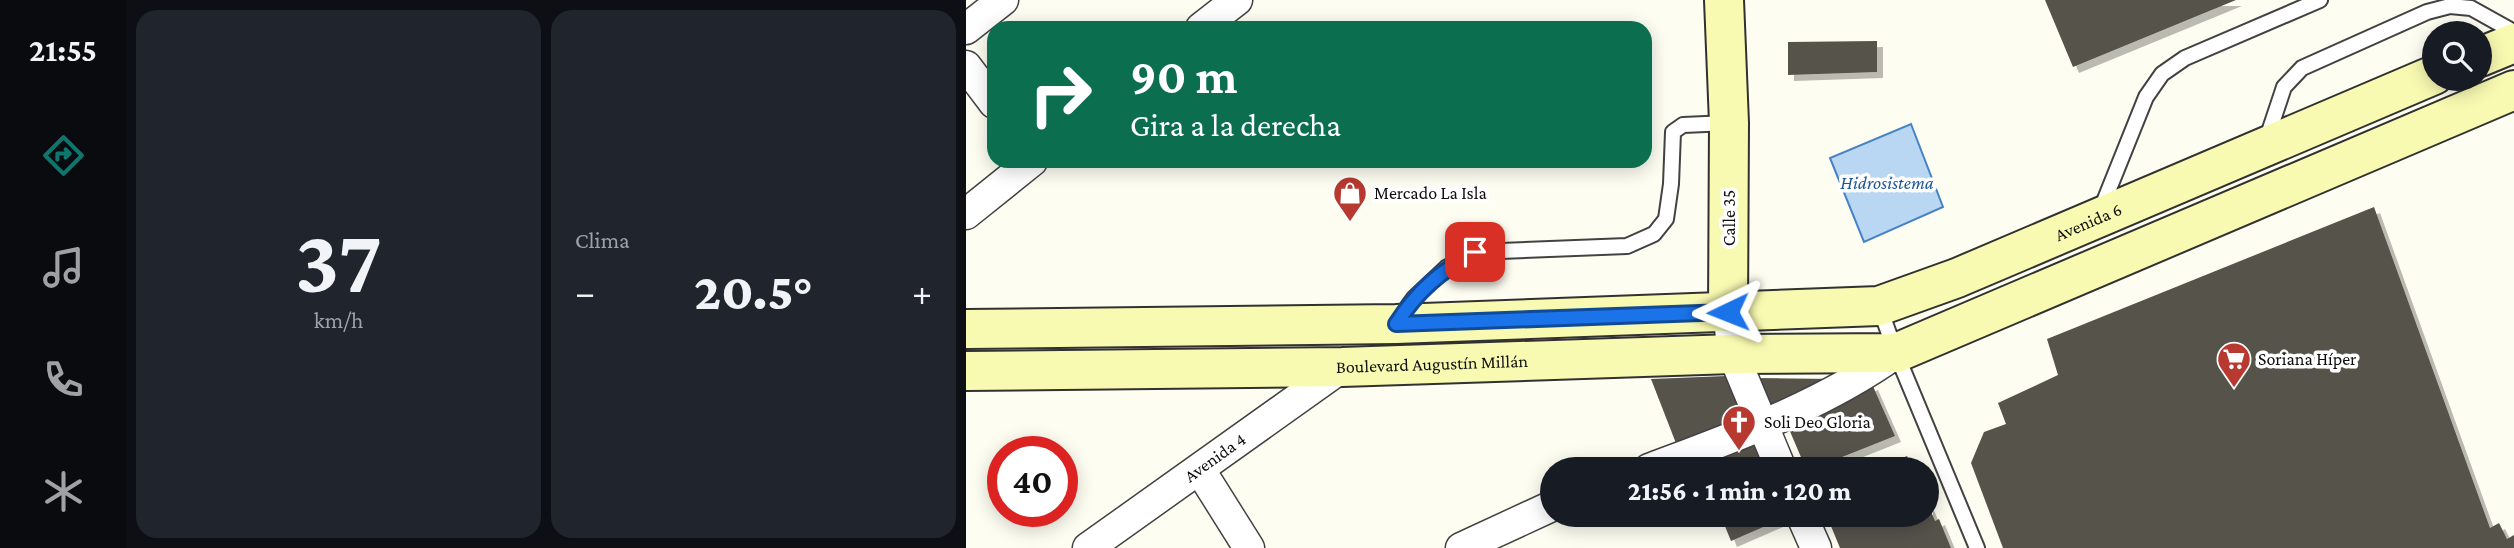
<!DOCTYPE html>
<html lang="es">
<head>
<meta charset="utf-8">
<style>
	body { margin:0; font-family:"Crimson Pro",serif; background:#20242c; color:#f1f3f6; height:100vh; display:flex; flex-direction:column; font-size:26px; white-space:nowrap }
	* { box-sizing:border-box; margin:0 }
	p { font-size:23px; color:#9ea1a6 }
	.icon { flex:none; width:38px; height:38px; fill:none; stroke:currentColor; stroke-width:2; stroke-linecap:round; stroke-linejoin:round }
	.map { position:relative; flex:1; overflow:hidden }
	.side { display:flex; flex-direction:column; gap:10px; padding:10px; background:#0d0f14; width:840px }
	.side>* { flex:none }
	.guide { position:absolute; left:21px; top:21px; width:665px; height:147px; border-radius:21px; box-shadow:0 4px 18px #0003; background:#0b6e4f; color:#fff; overflow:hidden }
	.tools { position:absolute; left:1456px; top:21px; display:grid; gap:14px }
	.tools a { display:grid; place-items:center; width:70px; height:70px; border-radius:50%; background:#171b24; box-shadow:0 4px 18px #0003; font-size:35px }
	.speed { position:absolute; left:21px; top:436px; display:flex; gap:14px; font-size:35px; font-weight:700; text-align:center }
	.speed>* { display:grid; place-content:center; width:91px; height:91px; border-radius:50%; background:#171b24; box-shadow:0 4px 18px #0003; line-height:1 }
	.speed .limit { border:10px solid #d22; background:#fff; color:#111 }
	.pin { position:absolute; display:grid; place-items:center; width:60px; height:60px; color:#fff; margin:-30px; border-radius:14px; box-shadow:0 4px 10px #0006 }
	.me { position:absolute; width:77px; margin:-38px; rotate:268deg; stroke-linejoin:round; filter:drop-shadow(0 0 5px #0008) }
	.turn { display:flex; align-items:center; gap:24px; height:147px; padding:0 28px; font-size:32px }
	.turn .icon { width:91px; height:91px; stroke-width:2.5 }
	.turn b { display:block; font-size:49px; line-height:60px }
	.big { font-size:52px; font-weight:800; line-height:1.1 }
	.side .card { flex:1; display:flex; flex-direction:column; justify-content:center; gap:10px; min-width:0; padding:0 24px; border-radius:21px; background:#20242c }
	.side .dial { align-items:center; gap:0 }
	.dial b { font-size:91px; line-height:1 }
	.heat { display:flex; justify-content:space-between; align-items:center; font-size:38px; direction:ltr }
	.side .tiles { flex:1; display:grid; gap:10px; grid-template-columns:repeat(2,1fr) }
	.trip { position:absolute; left:574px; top:457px; width:399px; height:70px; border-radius:35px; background:#171b24; box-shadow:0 4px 18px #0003; font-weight:800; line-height:70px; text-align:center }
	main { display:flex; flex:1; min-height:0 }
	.tab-bar { display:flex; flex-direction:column; width:126px; justify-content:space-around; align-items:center; background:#090b0e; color:#9ea1a6 }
	.tab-bar .icon { width:49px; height:49px }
	.tab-bar .on { color:#0f766e }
	.tab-bar b { font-size:32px; color:#f1f3f6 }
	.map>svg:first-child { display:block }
	.water { fill:#b9d6f3; stroke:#4583c5; stroke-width:2 }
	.building { fill:#57524c; filter:url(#shadow) }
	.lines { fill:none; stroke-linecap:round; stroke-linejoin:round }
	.lane-casing { stroke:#424242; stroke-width:18 }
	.street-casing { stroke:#424242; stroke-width:33 }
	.secondary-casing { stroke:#313131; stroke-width:42 }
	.lane { stroke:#fff; stroke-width:14 }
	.street { stroke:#fff; stroke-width:30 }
	.secondary { stroke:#f9fab1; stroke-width:38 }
	.route-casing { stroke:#114b97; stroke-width:18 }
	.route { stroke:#1a73e8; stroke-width:12 }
	.labels { text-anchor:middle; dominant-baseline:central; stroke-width:7; stroke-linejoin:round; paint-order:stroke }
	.poi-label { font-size:18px; fill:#0f0f0f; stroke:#fff; text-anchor:start }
	.street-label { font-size:18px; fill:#0f0f0f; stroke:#fff }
	.water-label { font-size:19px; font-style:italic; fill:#1f569a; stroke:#fff }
</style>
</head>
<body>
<main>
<nav class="tab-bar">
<b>21:55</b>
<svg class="icon on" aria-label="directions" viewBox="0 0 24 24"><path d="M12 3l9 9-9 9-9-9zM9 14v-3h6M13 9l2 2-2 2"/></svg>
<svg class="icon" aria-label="music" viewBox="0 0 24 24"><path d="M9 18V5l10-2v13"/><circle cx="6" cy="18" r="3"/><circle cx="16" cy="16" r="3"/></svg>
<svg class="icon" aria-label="phone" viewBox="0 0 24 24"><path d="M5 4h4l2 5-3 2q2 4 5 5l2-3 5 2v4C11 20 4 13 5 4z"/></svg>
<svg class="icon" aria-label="climate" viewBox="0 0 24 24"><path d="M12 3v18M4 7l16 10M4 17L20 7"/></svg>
</nav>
<section class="side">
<div class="tiles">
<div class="card dial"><b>37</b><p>km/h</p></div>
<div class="card"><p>Clima</p>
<div class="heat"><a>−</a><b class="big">20.5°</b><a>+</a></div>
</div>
</div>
</section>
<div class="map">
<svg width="1548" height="548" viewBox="0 0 1548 548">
	<defs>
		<filter id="shadow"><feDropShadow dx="6" dy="6" stdDeviation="0" flood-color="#0004"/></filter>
	</defs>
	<rect width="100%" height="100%" fill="#fefdf2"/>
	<path class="water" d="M945,124L977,207L898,242L864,158Z"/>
	<g class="building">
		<path d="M1079,0H1270L1107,67Z"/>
		<path d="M911,41V72L822,75V42Z"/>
		<path d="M1408,207L1524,528L1533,523L1541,539L1548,535V548H1037L1005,463L1018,432L1040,424L1032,403L1092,375L1081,339Z"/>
		<path d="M760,376L781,425L713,451L685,379Z"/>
		<path d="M787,378L870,379L801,415Z"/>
		<path d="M906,384L929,436L866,461L869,469H840L820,422Z"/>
		<path d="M786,440L797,469H729L725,463Z"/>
		<path d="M941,456L947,469H910Z"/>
		<path d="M961,502L969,521L973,519L985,548H874L860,514H961Z"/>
		<path d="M754,514H816L818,518L765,541Z"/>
	</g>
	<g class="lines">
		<g class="lane-casing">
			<g id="lane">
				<path d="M1300,141L1318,87L1336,68L1461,12L1484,6L1505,8L1548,32"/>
				<path d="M1135,209L1180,97L1196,74L1219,58L1354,0"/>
				<path d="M913,306L930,353L1011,548"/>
				<path d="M433,319L448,298L480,268L509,252L661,246L688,234L700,219L705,184L707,132L717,125L762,123"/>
			</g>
		</g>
		<g class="street-casing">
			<g id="street">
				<path d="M235,28L271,0"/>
				<path d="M0,29L37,0"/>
				<path d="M0,66L28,103"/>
				<path d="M0,214L66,161"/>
				<path d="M762,312L767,354L815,469"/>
				<path d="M683,469C768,437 856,406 930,353"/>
				<path d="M234,470L283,548"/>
				<path d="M835,514L850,548"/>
				<path id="s1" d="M122,548L376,367"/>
				<path d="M495,548L586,506"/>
			</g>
		</g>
		<g class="secondary-casing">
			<g id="secondary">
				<path d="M758,0L763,123L762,312"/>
				<path d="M1514,57L1548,43"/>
				<path id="s2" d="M0,329L430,324L913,306L991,278L1468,75"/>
				<path id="s3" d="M0,371L376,367L767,354L930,353L1548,90"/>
			</g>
		</g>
		<use href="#lane" class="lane"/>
		<use href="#street" class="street"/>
		<use href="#secondary" class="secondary"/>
	</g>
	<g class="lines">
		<g class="route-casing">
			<path id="route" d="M509,252C474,272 452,290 430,324L762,312"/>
		</g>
		<use href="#route" class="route"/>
	</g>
	<defs>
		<g id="shop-pin" transform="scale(1.75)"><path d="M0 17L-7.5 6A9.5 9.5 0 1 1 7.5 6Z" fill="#b7392f" stroke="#fff"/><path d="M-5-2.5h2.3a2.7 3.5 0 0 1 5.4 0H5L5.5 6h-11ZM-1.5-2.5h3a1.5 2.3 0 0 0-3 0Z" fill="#fff"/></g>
		<g id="supermarket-pin" transform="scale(1.75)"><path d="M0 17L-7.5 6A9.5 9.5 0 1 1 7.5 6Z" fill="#b7392f" stroke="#fff"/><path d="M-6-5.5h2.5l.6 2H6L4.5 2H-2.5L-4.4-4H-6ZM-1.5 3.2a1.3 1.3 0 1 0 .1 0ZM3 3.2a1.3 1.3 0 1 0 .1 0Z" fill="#fff"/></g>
		<g id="church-pin" transform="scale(1.75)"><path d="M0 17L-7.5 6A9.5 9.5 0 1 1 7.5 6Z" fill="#b7392f" stroke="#fff"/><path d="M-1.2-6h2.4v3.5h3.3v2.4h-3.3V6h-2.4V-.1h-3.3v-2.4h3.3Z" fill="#fff"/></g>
	</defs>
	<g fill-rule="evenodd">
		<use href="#shop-pin" x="384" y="193"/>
		<use href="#supermarket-pin" x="1268" y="359"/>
		<use href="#church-pin" x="773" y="422"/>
	</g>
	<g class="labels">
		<g class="poi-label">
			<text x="408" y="193">Mercado La Isla</text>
			<text x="1292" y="359">Soriana Híper</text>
			<text x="798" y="422">Soli Deo Gloria</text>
		</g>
		<g class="street-label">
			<text transform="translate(763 218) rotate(-90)">Calle 35</text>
			<text stroke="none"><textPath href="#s2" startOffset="1139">Avenida 6</textPath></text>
			<text stroke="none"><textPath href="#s3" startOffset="466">Boulevard Augustín Millán</textPath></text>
			<text stroke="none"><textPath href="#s1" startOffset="156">Avenida 4</textPath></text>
		</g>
		<g class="water-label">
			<text x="921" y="182">Hidrosistema</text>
		</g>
	</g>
</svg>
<div class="tools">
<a><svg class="icon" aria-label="search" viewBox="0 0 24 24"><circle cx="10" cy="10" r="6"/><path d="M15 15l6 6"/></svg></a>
</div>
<div class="speed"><div class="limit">40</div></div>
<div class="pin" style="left:509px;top:252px;background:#d93025"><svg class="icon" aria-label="arrive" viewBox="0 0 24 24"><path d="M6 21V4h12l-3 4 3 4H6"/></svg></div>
<svg class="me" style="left:762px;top:312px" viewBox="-20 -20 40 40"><path d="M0-17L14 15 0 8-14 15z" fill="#1a73e8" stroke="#fff" stroke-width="4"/></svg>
<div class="trip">21:56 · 1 min · 120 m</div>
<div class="guide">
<div class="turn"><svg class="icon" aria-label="right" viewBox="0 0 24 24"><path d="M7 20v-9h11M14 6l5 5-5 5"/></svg><div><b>90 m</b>Gira a la derecha</div></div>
</div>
</div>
</main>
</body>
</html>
